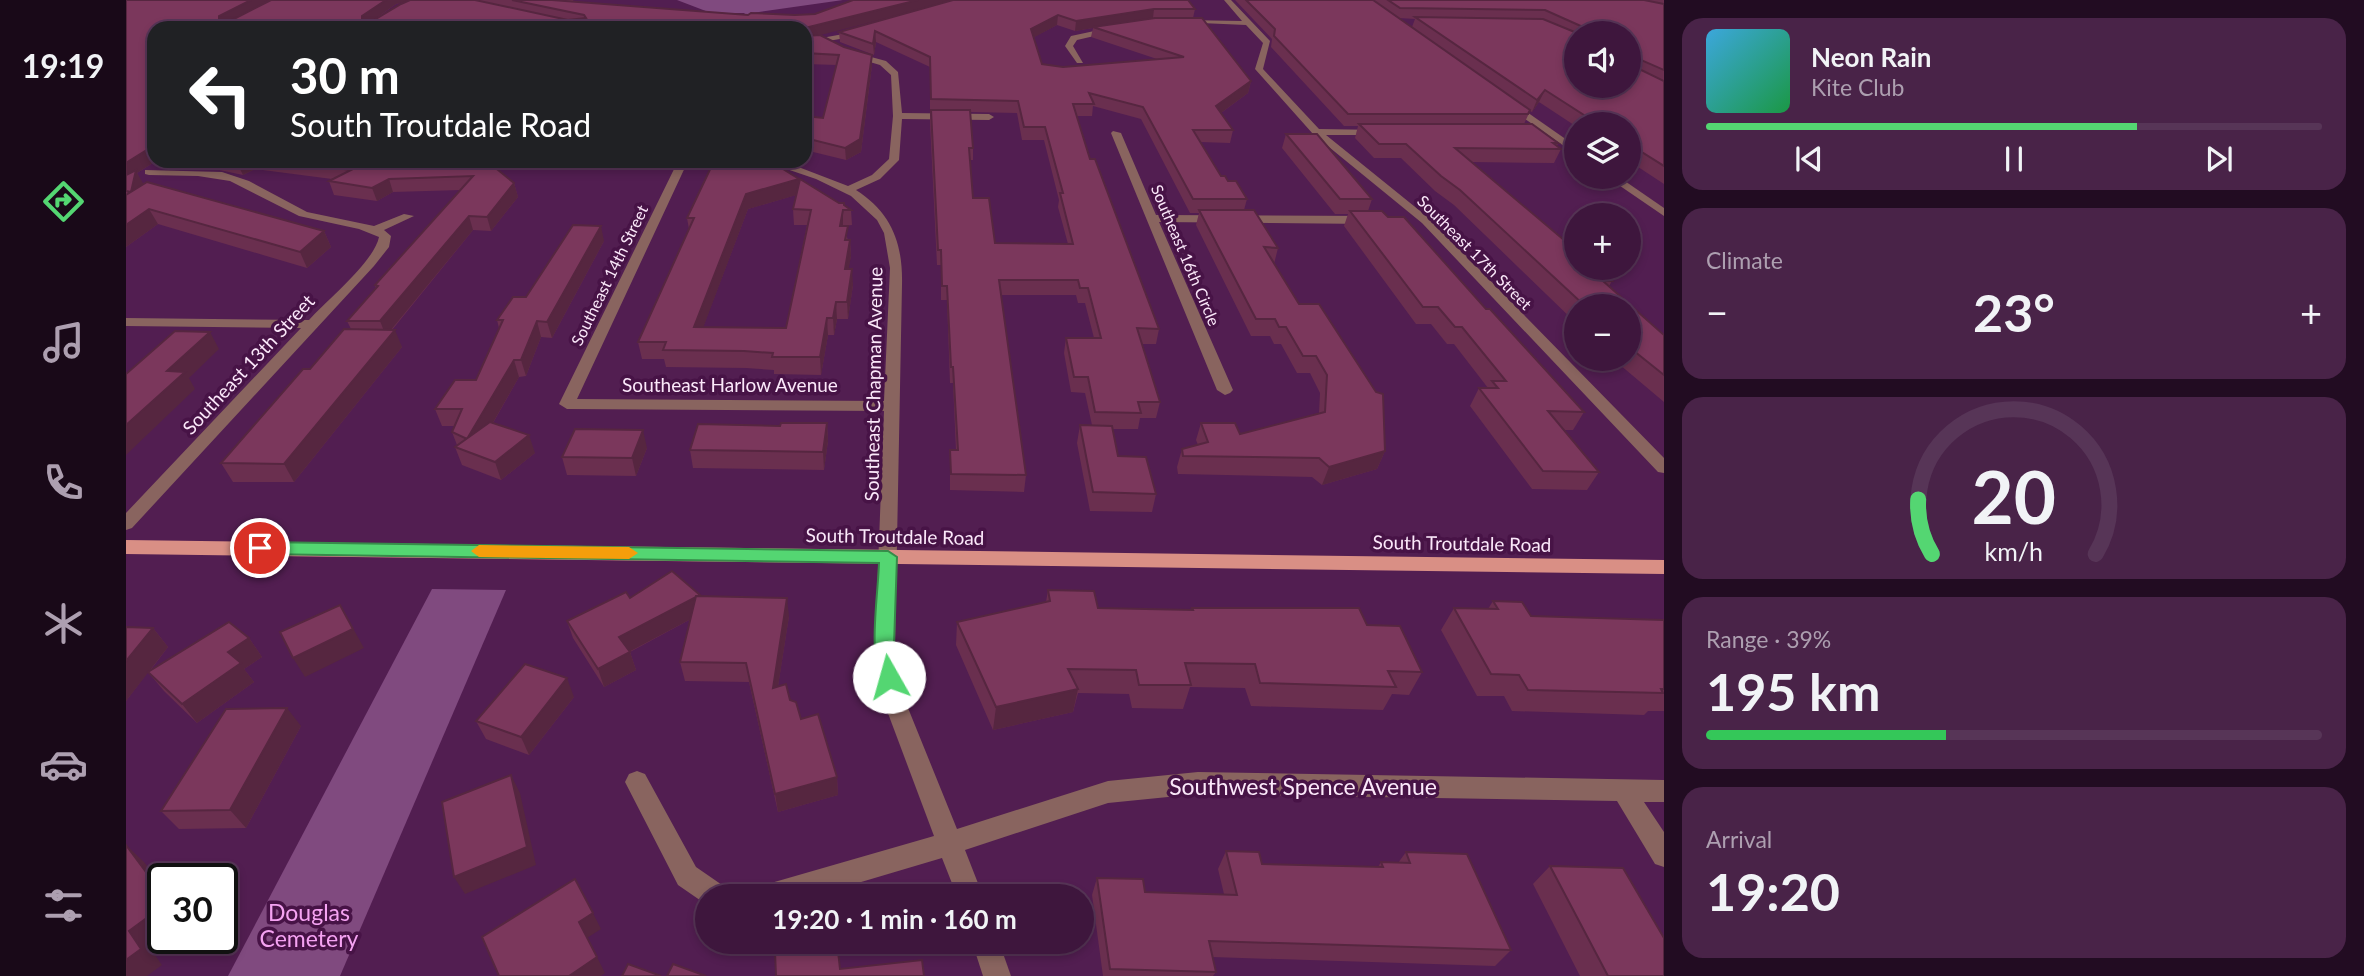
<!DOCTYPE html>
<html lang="en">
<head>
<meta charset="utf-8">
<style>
	body { margin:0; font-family:Lato,sans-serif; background:#492348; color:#f1f3f6; height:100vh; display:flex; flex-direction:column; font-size:26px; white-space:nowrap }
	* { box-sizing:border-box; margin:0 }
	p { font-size:23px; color:#ad9fb0 }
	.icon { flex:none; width:38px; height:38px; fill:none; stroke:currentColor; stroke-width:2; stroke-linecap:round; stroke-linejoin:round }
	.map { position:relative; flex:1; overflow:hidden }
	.panel { display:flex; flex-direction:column; gap:18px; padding:18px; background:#220c22; width:700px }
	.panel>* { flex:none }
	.top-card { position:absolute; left:21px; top:21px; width:665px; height:147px; border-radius:21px; box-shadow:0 4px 10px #0003,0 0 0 2px #573557; background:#202124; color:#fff; overflow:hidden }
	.controls { position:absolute; left:1438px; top:21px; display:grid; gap:14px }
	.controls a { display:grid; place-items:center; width:77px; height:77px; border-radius:50%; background:#3e163d; box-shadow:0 4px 10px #0003,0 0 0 2px #573557; font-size:35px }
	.speed { position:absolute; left:21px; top:863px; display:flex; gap:14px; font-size:35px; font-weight:700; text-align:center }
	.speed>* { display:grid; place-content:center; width:91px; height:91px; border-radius:50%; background:#3e163d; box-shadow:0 4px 10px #0003,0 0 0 2px #573557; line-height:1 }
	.speed .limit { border:4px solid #111; border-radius:10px; background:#fff; color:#111 }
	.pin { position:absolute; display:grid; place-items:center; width:60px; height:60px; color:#fff; margin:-30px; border:4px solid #fff; border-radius:50%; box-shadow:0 2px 7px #0007 }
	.me { position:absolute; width:77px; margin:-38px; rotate:353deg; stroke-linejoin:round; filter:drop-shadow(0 0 5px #0008) }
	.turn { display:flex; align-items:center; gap:24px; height:147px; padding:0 28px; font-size:32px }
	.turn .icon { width:91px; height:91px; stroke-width:2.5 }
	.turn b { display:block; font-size:49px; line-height:60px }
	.big { font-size:52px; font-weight:700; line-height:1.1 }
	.panel .widget { flex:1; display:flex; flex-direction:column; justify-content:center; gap:10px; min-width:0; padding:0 24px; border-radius:21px; background:#492348 }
	.panel .dial { align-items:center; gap:0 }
	.dial svg { height:182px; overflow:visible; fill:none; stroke:#573557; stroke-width:7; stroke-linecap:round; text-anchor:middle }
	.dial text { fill:#f1f3f6; stroke:none }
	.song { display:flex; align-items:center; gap:21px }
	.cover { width:84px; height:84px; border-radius:10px; background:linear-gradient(135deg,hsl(200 70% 55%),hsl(140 70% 35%)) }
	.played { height:7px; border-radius:4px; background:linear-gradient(90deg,#54d672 70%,#573557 70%) }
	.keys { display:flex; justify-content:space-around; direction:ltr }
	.heat { display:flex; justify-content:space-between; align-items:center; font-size:38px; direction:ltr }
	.charge { height:10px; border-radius:5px; background:linear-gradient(90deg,#34c759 39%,#573557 0) }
	.trip { position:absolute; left:569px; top:884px; width:399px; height:70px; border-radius:35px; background:#3e163d; box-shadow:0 4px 10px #0003,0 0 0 2px #573557; font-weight:700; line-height:70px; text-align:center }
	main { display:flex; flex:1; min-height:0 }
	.tab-bar { display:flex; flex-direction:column; width:126px; justify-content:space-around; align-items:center; background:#190918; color:#ad9fb0 }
	.tab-bar .icon { width:49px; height:49px }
	.tab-bar .active { color:#54d672 }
	.tab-bar b { font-size:32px; color:#f1f3f6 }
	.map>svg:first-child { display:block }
	.green { fill:#804a7f }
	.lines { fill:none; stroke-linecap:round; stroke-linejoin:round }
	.minor { fill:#89645f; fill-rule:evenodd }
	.major { fill:#d98f85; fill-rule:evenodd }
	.wall { fill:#6a2f4f; fill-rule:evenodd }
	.shaded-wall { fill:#562640 }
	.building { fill:#7b375c; stroke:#562640; stroke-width:2 }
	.route { fill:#54d672; stroke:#378b4a; stroke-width:2 }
	.slow { fill:#f59e0b }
	.labels { text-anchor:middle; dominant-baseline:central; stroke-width:7; stroke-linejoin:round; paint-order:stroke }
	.far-street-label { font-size:16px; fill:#fbe8fa; stroke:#471346 }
	.street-label { font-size:19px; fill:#fbe8fa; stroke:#471346 }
	.near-street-label { font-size:23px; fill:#fbe8fa; stroke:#471346 }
	.near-park-label { font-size:23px; fill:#f5a3f2; stroke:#471346 }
</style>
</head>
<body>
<main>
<nav class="tab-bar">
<b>19:19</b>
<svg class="icon active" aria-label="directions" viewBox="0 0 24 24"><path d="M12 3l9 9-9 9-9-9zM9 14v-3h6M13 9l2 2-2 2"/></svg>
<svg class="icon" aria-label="music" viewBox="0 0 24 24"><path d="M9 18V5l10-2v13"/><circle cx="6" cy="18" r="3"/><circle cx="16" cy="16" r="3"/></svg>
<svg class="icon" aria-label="phone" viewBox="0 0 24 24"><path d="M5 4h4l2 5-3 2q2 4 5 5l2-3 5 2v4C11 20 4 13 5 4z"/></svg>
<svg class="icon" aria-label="climate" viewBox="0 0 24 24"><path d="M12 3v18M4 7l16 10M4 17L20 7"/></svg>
<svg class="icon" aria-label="car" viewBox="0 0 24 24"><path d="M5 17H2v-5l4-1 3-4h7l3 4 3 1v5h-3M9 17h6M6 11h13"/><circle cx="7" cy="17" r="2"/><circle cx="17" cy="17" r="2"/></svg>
<svg class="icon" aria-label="filters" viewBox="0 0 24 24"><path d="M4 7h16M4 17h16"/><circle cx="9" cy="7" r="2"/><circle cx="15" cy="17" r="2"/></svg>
</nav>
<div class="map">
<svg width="1538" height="976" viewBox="0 0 1538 976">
	<rect width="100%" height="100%" fill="#521e51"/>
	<g class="green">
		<path d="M551,0H717L626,13L610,28H604L619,13H585Z"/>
		<path d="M306,589L380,590L214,976H102Z"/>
	</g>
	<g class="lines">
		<g class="minor">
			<path d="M1098,0H1105L1144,41L1137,69L1193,129L1255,130L1257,132L1252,135H1200L1304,219L1538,458V473L1532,472L1296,223L1187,134L1129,69L1137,43L1120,25L1052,22L1056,20L1116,21Z"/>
			<path d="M987,27L990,31L951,40L947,46L957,63H951L939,46L945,36Z"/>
			<path d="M734,31L737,35L679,45V41Z"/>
			<path d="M723,51L760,61L772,72L776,113L863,114L868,117L863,120L776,119L773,160L754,179L730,190C766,213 777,244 776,285L769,645L782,708L831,829L982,781L1072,772L1538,780V802H1518L1538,832V867L1529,864L1491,801L1072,794L982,803L839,850L857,896H831L816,858L688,896H632L636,887L645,883L808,836L760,708L749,645L758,411L441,409L433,404L552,161H562L451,399L758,401L764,268L758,233L751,220L725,196L690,179L637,161L662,163L722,186L746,175L763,159L767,116L765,75L754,65L720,55Z"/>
			<path d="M1379,101H1385L1451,147V155L1379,105Z"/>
			<path d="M987,131L995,133L1030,215L1244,216L1250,220L1244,224L1033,222L1107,390L1104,393L1099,395L1091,390L985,133Z"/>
			<path d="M19,170L96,172L123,181L181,212L248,226L278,214L288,216L258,230L265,236L263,247L248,266L6,528L0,530V513L175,328L0,326V318L183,320C201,300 248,262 253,237L233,229L173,216L104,181L72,176L23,175L19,174Z"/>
			<path d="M1481,177H1493L1538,208V216Z"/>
			<path d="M511,771L519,774L570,867L599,887L603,896H581V905L552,885L499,782L503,774Z"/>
			<path d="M846,942H873L885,976H857Z"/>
		</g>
		<path class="major" d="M0,540L1538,560V574L0,554Z"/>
	</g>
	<g class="wall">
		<path d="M0,0H447L448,2L622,15L625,13L669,15L689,14L727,0H1062L1069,9L1067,18H1076L1125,81L1122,93L1095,113L1107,130L1104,143L1074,142L1095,176H1099L1102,181H1110L1121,199L1118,210H1128L1152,248L1148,264L1173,304H1193L1250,392L1257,394L1259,451L1251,469L1196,485L1186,477L1052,474L1051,467L1056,449L1072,445L1070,440L1075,423H1109L1114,434L1193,413L1194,393L1184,373H1171L1155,344H1148L1144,336H1125L1070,225L1073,213H1064L1015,119L967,106L966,116H950L964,159H969L1033,329L1030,344H1016L1034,402L1030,418H1014L1012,429H986L992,456L1020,457L1030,494L1026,512L964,511L951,443L954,425H966L959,393L945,392L938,353L940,338H968L959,303H952L950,295H875L900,475L898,492L824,490V450H830L827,383H824L821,300H815V265H811L804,122V67L750,42L748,55L714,42L713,32L786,11L692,35H694L718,47L746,55V65L735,152L720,160L679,150V116L697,118L711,65L679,64V28H28V161H30L11,173L16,184L21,182L198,231L205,247L181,268L32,224L0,247ZM278,2L275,4L248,20L270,4ZM931,25L949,31L967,28L965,37L1031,59L937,67L916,64L908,37ZM844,112L891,113L896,140H918L933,200L932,207L942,244L869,243L863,198H847L844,160H847V148Z"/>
		<path d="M1109,0H1538V184L1503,161V124H1451V127L1413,102L1406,112L1404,111L1398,124L1432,143L1431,146L1435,149L1428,163L1346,162L1486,281L1483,286L1538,335V402L1487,359H1503V306H1451V324L1328,205L1309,191L1275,158H1248L1229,138L1232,126H1218L1145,47L1146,39ZM1273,18L1289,19L1286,27ZM1451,33H1503L1451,86Z"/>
		<path d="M1160,134L1246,199L1242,211L1262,217L1360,309L1458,412L1447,430H1437L1473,472L1461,490L1406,489L1344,406L1353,388H1362L1328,344H1321L1305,324H1290L1218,226L1222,214H1209L1156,148Z"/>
		<path d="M31,161H361L388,183L392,197L365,231L347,230L266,330L276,347L168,482H107L95,463L184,369L225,329L221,321L250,289L249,285L335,190L267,192L251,201L208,195L203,181L206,179L129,169L117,175L84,168L39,167Z"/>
		<path d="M588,161L718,206L725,210L726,225L717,226L722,240H724L725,256L722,269L727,285L722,319H711L708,335H702L695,375L648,374V370L620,368L540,367L538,359H516L512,342L563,229L561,218ZM670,195L667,209L668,225H681L660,328L577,327L622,209Z"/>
		<path d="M478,241L426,338L415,337L400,376L393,377L367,423L409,453L375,480L336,465L329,447L331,445L326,432L329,426H316L309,409L350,380L373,328L371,320Z"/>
		<path d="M701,423L702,441L698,470L567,468L564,450L654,426Z"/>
		<path d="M521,448L510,476L441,475L436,457Z"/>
		<path d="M922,590L972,608L1065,610L1066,608L1241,625L1296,672L1283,695L1266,694L1257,710L1125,706L1119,688L1064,687L1057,709L1006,708L1003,694L952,693L947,712L867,730L830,645L831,622L920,602Z"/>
		<path d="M575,596L663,616L652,686L664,700L711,777L712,795L652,812L623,682L559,681L554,662L565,619L504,652L510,670L478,687L447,638L441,621L504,598Z"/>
		<path d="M1367,601L1405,616L1538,620V711H1522L1518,715L1386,711L1378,696H1351L1315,630L1328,608L1362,609Z"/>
		<path d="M0,627L27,628L42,647L23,672L123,638L136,657L118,669L128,682L71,723L38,691L22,672L0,701Z"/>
		<path d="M448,697L403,755L360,739L350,721Z"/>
		<path d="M175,726L120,828L53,829L35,811Z"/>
		<path d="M1100,851L1136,864L1252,867L1255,862L1272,863L1280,852L1385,950L1369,966L1086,957L1090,972L1087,976H977L966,895L971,878L1019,892L1098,894L1092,869Z"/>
		<path d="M1424,866L1538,976H1454L1407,884Z"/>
	</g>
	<g class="shaded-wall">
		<path d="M125,0H147L98,26L93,20V16Z"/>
		<path d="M260,0H287L270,4L239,26L236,20V16Z"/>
		<path d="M792,0H832L679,39V28Z"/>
		<path d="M1028,9L1027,18L967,27V28L949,31L950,21Z"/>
		<path d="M932,15L931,25L905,39V29Z"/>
		<path d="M749,31L750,42L748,55L747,44Z"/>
		<path d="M746,55V65L735,152L720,160L719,148Z"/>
		<path d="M1125,81L1122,93L1088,118L1090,106Z"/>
		<path d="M1419,90L1413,102L1406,112L1411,100Z"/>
		<path d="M24,148L28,156V161H30L11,173L17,183L12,205L0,180V163Z"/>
		<path d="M113,161H125L129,169L117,175L111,163Z"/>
		<path d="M263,179L267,192L251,201L246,188Z"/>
		<path d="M673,179L674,194L622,209L571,344L568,327L620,194Z"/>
		<path d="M388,183L392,197L365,231L361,217Z"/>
		<path d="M23,209L32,224L0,247V225Z"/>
		<path d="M717,210V225L715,241L714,226Z"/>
		<path d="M343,216L347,230L260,336L254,321Z"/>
		<path d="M475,226L478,241L426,338L421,322Z"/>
		<path d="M198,231L205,247L181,268L174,252Z"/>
		<path d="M724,240L725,256L720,285L719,269Z"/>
		<path d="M726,269L727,285L722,319L721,302Z"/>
		<path d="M710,302L711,319L708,335L707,318Z"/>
		<path d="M701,318L702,335L695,375L694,357Z"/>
		<path d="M411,321L415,337L400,376L395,360Z"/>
		<path d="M269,330L276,347L168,482L158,464Z"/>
		<path d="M84,332L93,349L63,378L69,389L0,455V425L41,371Z"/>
		<path d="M388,360L393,377L349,454L341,439Z"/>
		<path d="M701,423L702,441L698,470L697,452Z"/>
		<path d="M517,430L521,448L510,476L506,458Z"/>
		<path d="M403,435L409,453L375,480L369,462Z"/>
		<path d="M1259,451L1251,469L1196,485L1203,467Z"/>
		<path d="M574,595L578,612L499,654L493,637Z"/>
		<path d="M661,598L663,616L649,706L647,688Z"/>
		<path d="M214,605L238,648L179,677L167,658Z"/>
		<path d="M27,628L42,647L0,701V661Z"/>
		<path d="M123,638L136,657L118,669L128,682L71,723L56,704L102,652Z"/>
		<path d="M504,652L510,670L478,687L472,669Z"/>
		<path d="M441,678L448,697L403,755L395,737Z"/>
		<path d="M952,689L947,712L867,730L870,707Z"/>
		<path d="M161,708L175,726L120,828L104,810Z"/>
		<path d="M385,775L394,793L410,865L339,894L328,877Z"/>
		<path d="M711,777L712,795L652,812L649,794Z"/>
		<path d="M0,845L18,862L37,886V895Z"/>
		<path d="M37,906V937L24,948L36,965L21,976H0V960L3,931Z"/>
		<path d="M467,913L475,929L461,938L453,922Z"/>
		<path d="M471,957L479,973L475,976H443Z"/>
	</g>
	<g class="building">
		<path d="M0,0H125L93,16V20H106L145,0H260L236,16V20H248L275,4L284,0H349L442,20L460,18L458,15L386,0H426L622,15L625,13L669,15L689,14L727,0H792L679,28H335L317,25L313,27H292L291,28H28V151L24,148L0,163Z"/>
		<path d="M827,0H1062L1069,9H1028L950,21L932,15L905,29L916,64L937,67L1058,57L967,27L1029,18H1076L1125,81L1090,106L1107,130H1067L1095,176H1099L1102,181H1110L1121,199H1067L1017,107L963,93L968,104H947L964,159H969L1033,329L1011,328L1034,402H1012L1015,413L969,412L962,377H948L940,338H975L962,288H954L952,280H873L900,475L825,474L824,450H832L827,367H825L821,286H816L815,250H812L805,110H844L847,148H843L847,198H863L869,243L947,244L934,193H937L919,127H898L892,101L805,99L804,57L749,31L747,44L713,32Z"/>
		<path d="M1120,0H1247L1404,110L1402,114H1222L1148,36L1149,29Z"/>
		<path d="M1262,0H1518L1538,4V70L1506,56L1507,66L1538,81V166L1503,144V124H1472L1419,90L1411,100L1289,17L1417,19L1451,33V86H1503V33H1458L1457,27L1419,10L1274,8Z"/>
		<path d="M694,35L718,47L746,55L734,139L719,148L679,138V116L697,118L713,55L679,53V36Z"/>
		<path d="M1233,124H1406L1432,143H1427L1435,149L1329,148L1451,251V268H1471L1486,281H1477L1538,335V375L1503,347V306H1459L1334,190L1315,176L1280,144H1253Z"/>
		<path d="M1160,134H1191L1246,199H1214Z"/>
		<path d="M161,161H361L388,183L361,217L343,216L254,321H221L252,286L249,285L347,176L263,179L246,188L203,181L225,170Z"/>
		<path d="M588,161H644L673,179L620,194L568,327L660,328L685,210L667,209L674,179L713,203H718V205L725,210H717L714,226H722L719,240H724L719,269H726L721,302H710L707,318H701L694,357H646L647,353L618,351L537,350L540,342H512L568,218H561Z"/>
		<path d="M10,170L5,192L0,191V175Z"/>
		<path d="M21,182L198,231L174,252L23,209L0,225V195Z"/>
		<path d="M1073,210H1128L1152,248L1138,247L1173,304H1193L1250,392L1257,394L1259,451L1203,467L1193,458L1057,456L1056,449L1082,442L1075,423H1109L1114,434L1199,412L1201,375L1190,356H1177L1160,327H1153L1149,319H1130Z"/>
		<path d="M1224,211H1256L1262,217H1278L1360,309H1364L1458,412L1422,411L1473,472L1417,471L1353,388H1372L1366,381H1380L1336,327H1329L1312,307H1297Z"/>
		<path d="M447,225L475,226L421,322L411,321L395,360H388L341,439L326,432L336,409H309L329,380H350L377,320H371L387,297H400Z"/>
		<path d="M218,329L269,330L158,464L95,463L177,369H184Z"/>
		<path d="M49,331L84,332L41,371L59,372L0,425V374Z"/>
		<path d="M364,422L403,435L369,462L329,447Z"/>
		<path d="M655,423H701L697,452L564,450L572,424L654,426Z"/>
		<path d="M954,425L986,426L992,456L1020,457L1030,494L967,492Z"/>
		<path d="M449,429L517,430L506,458L436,457Z"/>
		<path d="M546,571L574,595L493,637L504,652L472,669L441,621L500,592L504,598Z"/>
		<path d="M922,590L968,591L972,608L1067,610L1066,608H1233L1241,625L1274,626L1296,672L1262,671L1270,687L1134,683L1129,664L1059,663L1065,685H1013L1010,670L942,669L952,689L870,707L831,622L924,601Z"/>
		<path d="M570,596L661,598L647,688L660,684L664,700L670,702L675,719L692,714L711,777L649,794L620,663L554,662Z"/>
		<path d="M1367,601L1396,602L1405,616L1538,620V689H1535L1537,693L1402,690L1393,675L1365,674L1328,608L1372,609Z"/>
		<path d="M214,605L227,629L167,658L154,632Z"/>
		<path d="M103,622L123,638L102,652L115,663L56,704L22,672Z"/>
		<path d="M0,627L27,628L0,661Z"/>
		<path d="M399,664L441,678L395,737L350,721Z"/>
		<path d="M161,708L104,810L35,811L100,709Z"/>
		<path d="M385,775L401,847L328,877L316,802Z"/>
		<path d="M0,845L37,895V906L3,931L15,949L0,960Z"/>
		<path d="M1100,851L1133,852L1136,864L1257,867L1255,862L1284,863L1280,852L1341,854L1385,950L1083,941L1090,972L984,969L971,878L1017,879L1019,892L1111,895Z"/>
		<path d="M1424,866L1497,868L1538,938V976H1482Z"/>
		<path d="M449,879L467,913L453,922L471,957L443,976H373L356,937Z"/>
		<path d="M711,942L714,969L796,960L798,976H650L649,952Z"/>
		<path d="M502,964L535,976H496Z"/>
		<path d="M547,964L580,976H541Z"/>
	</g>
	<path class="route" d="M134,542L762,551L771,557L768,645L773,677L770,683L763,685L756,683C742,654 752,596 753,563L134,554L125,548Z"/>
	<path class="slow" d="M353,545L503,547L512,553L503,559L353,557L345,551Z"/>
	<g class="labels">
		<g class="far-street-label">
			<text transform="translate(1349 252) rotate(45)">Southeast 17th Street</text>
			<text transform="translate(1060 255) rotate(67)">Southeast 16th Circle</text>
			<text transform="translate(483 275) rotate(-64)">Southeast 14th Street</text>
		</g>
		<g class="street-label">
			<text transform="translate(122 364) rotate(-47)">Southeast 13th Street</text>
			<text x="604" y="384">Southeast Harlow Avenue</text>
			<text transform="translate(747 384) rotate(-89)">Southeast Chapman Avenue</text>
			<text transform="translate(769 536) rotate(1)">South Troutdale Road</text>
			<text transform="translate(1336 543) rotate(1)">South Troutdale Road</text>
		</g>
		<g class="near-street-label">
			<text x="1177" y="786">Southwest Spence Avenue</text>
		</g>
		<g class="near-park-label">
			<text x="183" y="912">Douglas<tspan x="183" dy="26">Cemetery</tspan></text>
		</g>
	</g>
</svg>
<div class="controls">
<a><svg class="icon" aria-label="sound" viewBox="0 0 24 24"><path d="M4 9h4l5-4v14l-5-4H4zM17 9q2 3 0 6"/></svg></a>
<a><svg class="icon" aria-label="layers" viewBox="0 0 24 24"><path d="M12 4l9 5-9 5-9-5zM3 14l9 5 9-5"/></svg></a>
<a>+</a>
<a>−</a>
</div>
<div class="speed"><div class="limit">30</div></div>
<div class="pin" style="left:134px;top:548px;background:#d93025"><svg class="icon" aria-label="arrive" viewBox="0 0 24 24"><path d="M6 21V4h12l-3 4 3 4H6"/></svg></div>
<svg class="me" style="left:763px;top:677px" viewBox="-20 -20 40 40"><circle r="19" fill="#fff"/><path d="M0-13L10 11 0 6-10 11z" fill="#54d672"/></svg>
<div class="trip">19:20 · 1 min · 160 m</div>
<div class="top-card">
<div class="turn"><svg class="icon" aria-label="left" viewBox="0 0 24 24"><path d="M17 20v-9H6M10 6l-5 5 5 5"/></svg><div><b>30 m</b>South Troutdale Road</div></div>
</div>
</div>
<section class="panel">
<div class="widget">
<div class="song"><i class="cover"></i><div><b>Neon Rain</b><p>Kite Club</p></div></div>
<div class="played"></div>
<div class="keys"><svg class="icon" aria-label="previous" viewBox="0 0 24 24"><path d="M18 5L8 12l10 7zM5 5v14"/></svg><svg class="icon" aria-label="pause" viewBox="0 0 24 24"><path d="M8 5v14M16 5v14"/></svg><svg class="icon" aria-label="next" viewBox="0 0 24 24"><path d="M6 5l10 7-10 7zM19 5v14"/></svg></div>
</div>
<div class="widget"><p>Climate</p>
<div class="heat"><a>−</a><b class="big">23°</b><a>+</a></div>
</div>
<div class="widget dial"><svg viewBox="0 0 100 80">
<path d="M14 69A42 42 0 1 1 86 69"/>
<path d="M14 69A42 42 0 0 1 8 45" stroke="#54d672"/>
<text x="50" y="56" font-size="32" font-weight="700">20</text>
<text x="50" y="72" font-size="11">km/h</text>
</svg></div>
<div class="widget"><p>Range · 39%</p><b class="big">195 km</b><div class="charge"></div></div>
<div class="widget"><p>Arrival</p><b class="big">19:20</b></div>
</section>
</main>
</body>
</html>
